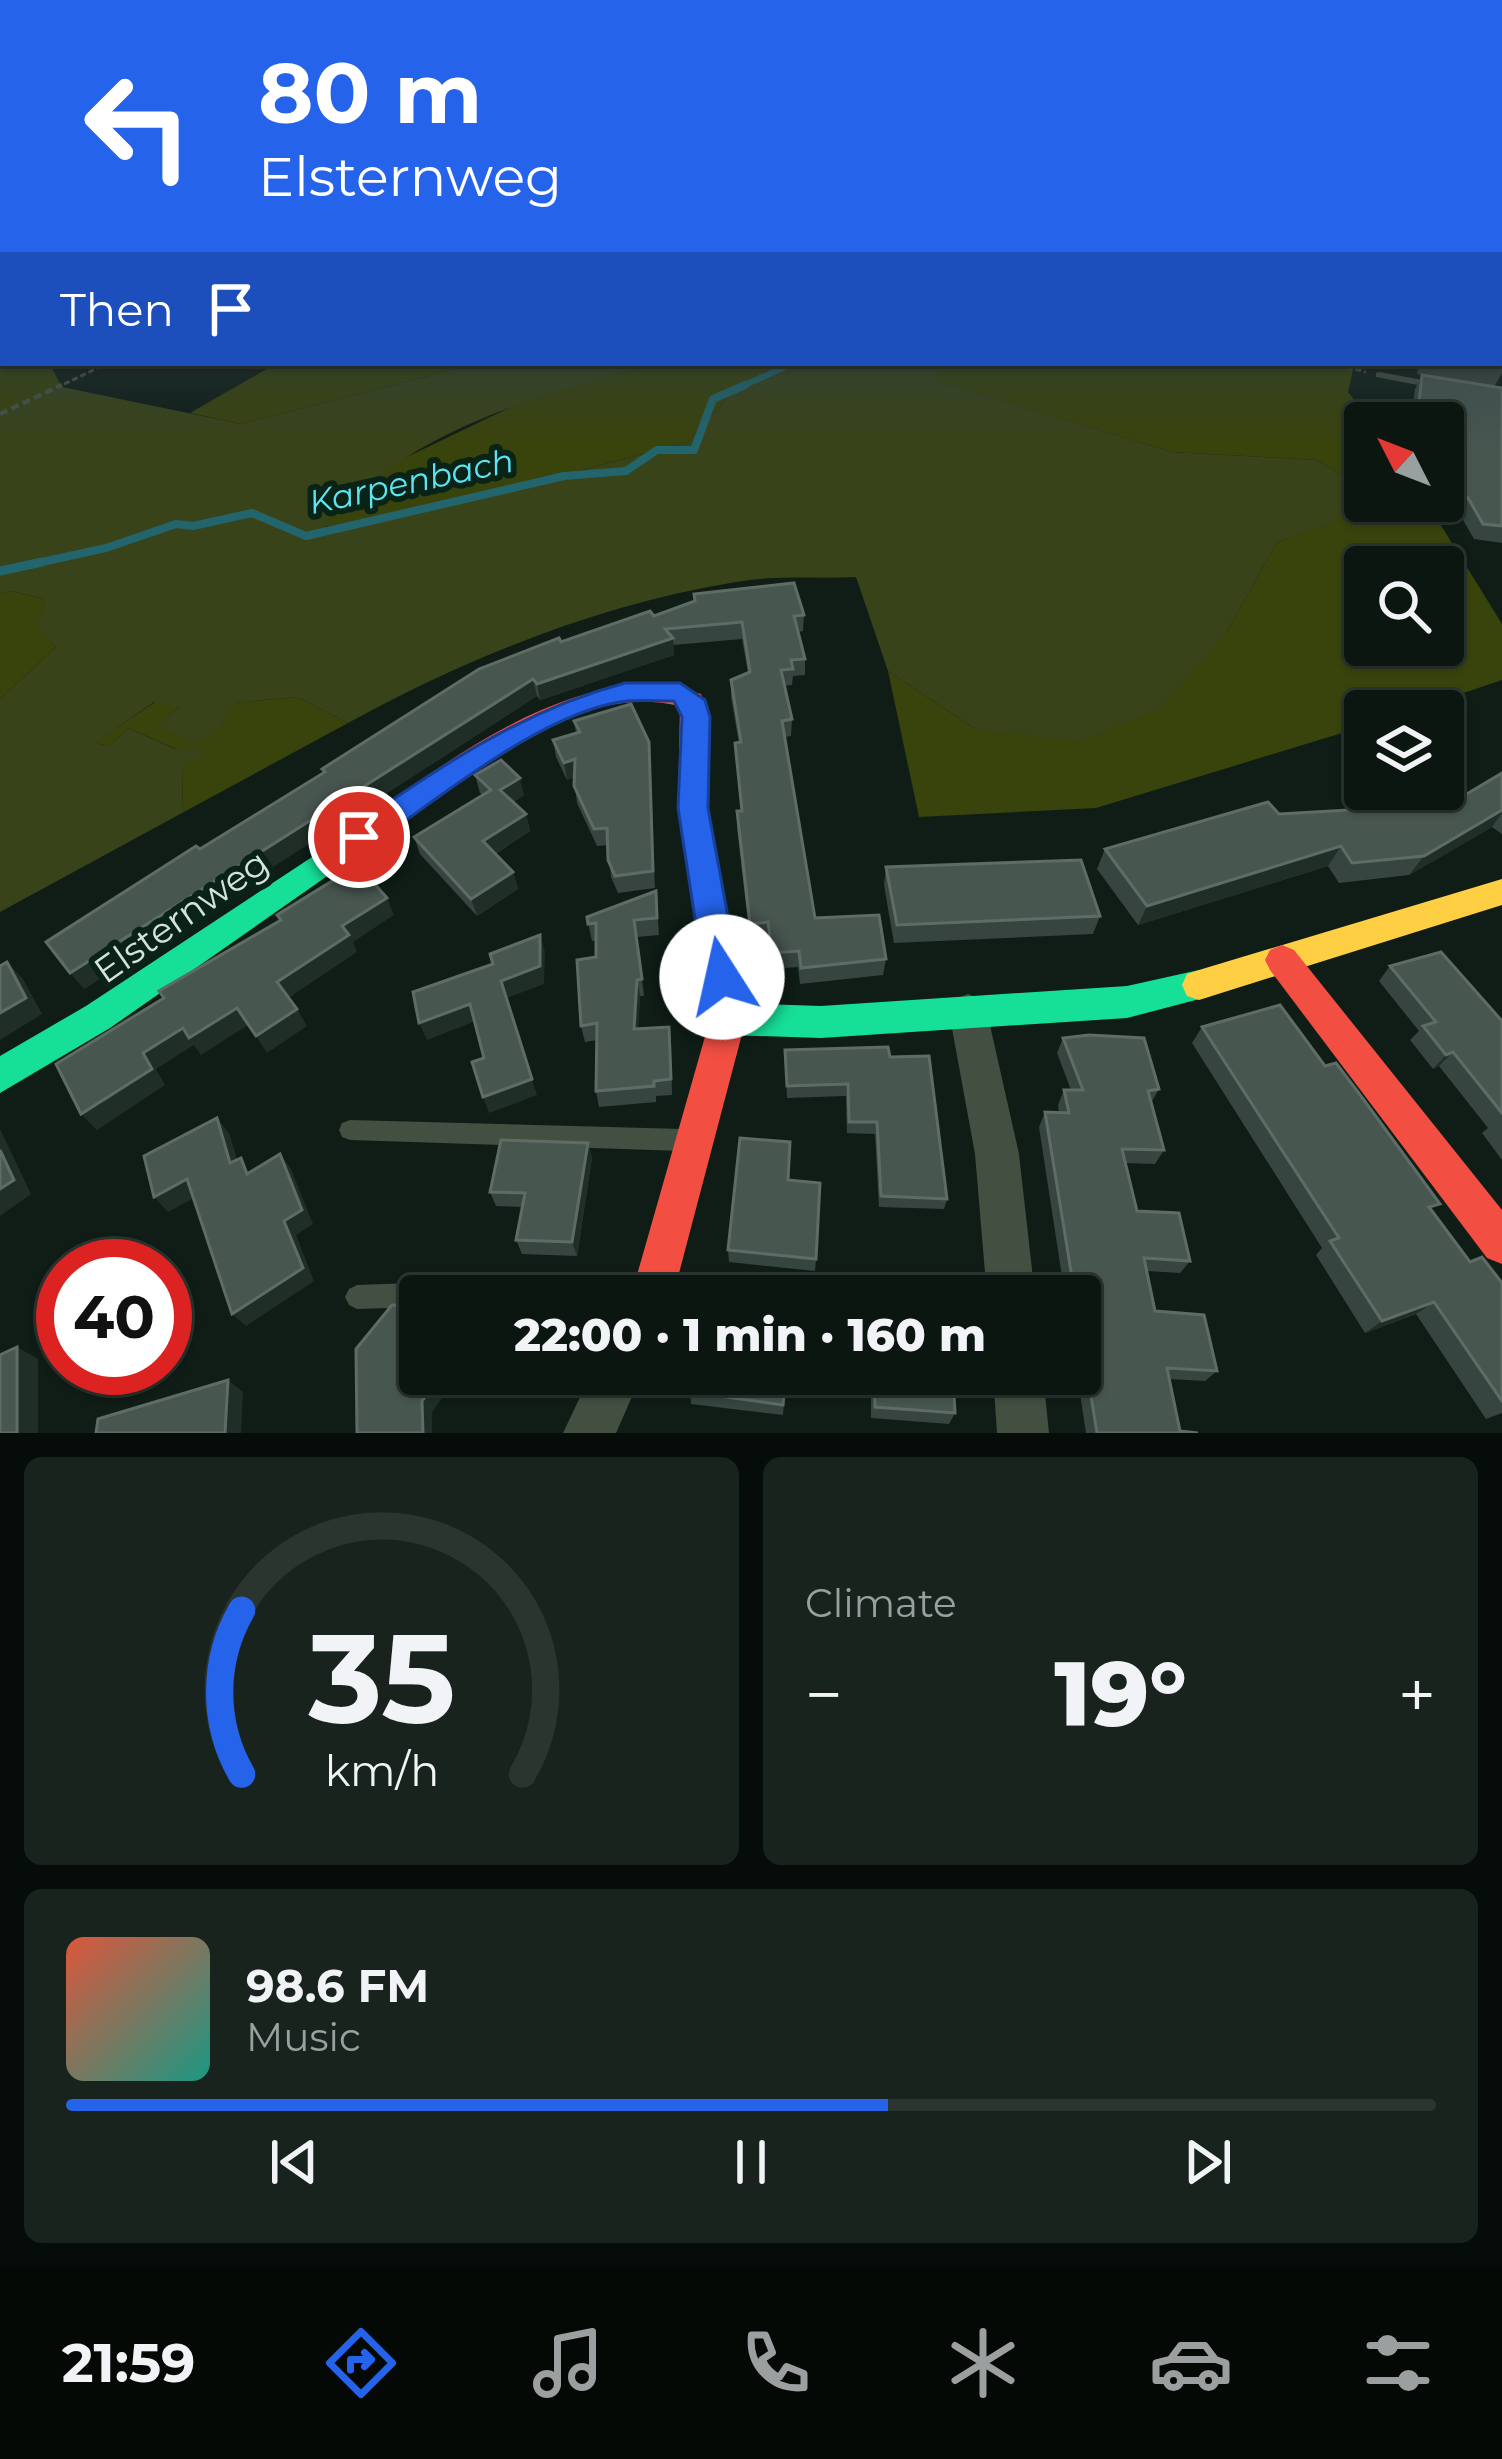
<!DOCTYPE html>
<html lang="en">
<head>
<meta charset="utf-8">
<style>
	body { margin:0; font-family:Montserrat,sans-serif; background:#19231e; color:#f1f3f6; height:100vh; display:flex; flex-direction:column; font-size:45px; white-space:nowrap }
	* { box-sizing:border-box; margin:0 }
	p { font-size:39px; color:#9a9f9f }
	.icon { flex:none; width:66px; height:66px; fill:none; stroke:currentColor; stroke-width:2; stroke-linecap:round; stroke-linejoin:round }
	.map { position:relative; height:1433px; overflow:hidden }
	.panel { display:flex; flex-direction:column; gap:24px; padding:24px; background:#060c09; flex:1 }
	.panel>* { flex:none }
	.banner { position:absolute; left:0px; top:0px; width:1503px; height:366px; box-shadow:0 3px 9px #0004,0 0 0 3px #2b3530; background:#2563eb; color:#fff; overflow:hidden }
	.needle { width:78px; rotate:312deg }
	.buttons { position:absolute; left:1344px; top:402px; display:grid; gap:24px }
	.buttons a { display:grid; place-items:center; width:120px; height:120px; border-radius:12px; background:#0b1610; box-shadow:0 3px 9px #0004,0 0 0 3px #2b3530; font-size:60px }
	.speed { position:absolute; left:36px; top:1239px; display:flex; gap:24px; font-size:60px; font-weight:700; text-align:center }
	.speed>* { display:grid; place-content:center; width:156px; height:156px; border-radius:50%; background:#0b1610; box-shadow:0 3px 9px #0004,0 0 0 3px #2b3530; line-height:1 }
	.speed .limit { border:18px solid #d22; background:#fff; color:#111 }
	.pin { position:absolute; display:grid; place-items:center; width:102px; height:102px; color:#fff; margin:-51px; border:6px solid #fff; border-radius:50%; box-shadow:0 3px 12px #0007 }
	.me { position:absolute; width:132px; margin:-66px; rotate:350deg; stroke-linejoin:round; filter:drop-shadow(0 0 9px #0008) }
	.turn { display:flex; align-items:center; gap:42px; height:252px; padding:0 60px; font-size:54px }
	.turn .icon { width:156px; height:156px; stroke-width:2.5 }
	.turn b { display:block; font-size:84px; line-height:102px }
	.then { display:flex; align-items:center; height:114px; padding:0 60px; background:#0003; gap:24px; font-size:45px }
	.big { font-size:90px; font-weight:800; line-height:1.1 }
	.panel .widget { flex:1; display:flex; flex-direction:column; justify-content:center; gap:18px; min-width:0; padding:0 42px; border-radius:18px; background:#19231e }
	.panel .dial { align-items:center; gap:0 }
	.dial svg { height:312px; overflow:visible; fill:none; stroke:#2b3530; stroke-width:7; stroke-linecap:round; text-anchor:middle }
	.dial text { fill:#f1f3f6; stroke:none }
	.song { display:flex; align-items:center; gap:36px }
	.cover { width:144px; height:144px; border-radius:18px; background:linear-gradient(135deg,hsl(10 70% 55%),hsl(170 70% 35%)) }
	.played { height:12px; border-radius:6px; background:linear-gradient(90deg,#2563eb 60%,#2b3530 60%) }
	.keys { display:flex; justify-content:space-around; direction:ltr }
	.heat { display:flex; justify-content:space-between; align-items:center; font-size:66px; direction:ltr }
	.panel .tiles { flex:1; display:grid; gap:24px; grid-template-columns:1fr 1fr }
	.widget:last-child { grid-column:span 2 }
	.trip { position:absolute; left:399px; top:1275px; width:702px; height:120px; border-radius:12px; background:#0b1610; box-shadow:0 3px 9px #0004,0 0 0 3px #2b3530; font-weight:800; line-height:120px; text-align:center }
	.menu { display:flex; height:192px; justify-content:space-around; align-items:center; background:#040906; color:#9a9f9f }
	.menu .icon { width:84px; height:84px }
	.menu .active { color:#2563eb }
	.menu b { font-size:54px; color:#f1f3f6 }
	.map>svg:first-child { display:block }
	.green { fill:#39430c; fill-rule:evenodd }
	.forest { fill:#394319 }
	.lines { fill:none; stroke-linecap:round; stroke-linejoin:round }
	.stream-far2 { stroke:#23656c; stroke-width:6 }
	.stream-far1 { stroke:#23656c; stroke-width:8 }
	.stream { stroke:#23656c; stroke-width:9 }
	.path-far1 { stroke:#475348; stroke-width:3; stroke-dasharray:6 3; stroke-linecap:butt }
	.path { stroke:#475348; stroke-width:4.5; stroke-dasharray:8 4.5; stroke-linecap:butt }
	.lane { fill:#424f41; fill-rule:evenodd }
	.street { fill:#424f41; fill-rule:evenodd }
	.fast { fill:#16e098; fill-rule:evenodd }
	.slow { fill:#ffcf43; fill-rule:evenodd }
	.jam { fill:#f24e42; fill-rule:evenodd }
	.wall { fill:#374540 }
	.shaded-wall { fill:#202e28 }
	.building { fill:#485650; stroke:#5e6c66; stroke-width:3 }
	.route { fill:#2563eb; stroke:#184099; stroke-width:3 }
	.labels { text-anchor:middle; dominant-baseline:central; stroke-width:12; stroke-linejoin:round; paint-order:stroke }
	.far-water-label { font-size:33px; font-style:italic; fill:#5de4f3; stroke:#092317 }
	.street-label { font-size:36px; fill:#d4e3db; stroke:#092317 }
</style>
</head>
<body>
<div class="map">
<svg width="1502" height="1433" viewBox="0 0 1502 1433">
	<rect width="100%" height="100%" fill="#0f1d16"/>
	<g class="green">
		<path d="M0,307L3,363H49L62,387L0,416Z"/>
		<path d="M277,363H479L241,424L190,413Z"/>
		<path d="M662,363H785L728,397L688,442L396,519L322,527L390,465L538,394Z"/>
		<path d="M948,363L1354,366L1348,392L1373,423H1365V488L1316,460L1172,452L932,380Z"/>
		<path d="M1388,501H1426L1502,624V680L1410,711H1365V726L1096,808L919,817L888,671L977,730L1226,633L1277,542ZM1365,567H1443V645H1365Z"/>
		<path d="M11,591L45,599L37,627L56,647L0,699V594Z"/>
		<path d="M297,697L348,723L182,813L183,765L176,749L128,728L109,746L94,743L155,702L180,706L157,726H222L233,703Z"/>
	</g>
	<path class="forest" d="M479,363H662C541,393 408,430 324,527L396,519L688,442L728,397L785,363H948L933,380L1172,452L1316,460L1365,488V501L1390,502L1277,542L1226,633L1159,709L1082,741L977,730L888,671L856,577C817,579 775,575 736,582C601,604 468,657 348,723L297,697L234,703L222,726L198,744L156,726L179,707L154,702L95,743L109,746L128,728L175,749L197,748L206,757L183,765L182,813L0,912V699L56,647L36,627L45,599L11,591L0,594V416L62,387L241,424Z"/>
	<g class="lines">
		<path class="stream-far2" d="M738,388L794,363"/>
		<path class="stream-far1" d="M28,565L106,548L176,524L193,526L252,513L306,536L564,476L626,471L657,450H694L713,399L745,385"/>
		<path class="stream" d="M0,571L42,562"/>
		<g class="path-far1">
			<path d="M1329,363L1366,372"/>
			<path d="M56,388L108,363"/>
		</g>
		<path class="path" d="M0,414L62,385"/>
		<g class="lane">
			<path d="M1379,372L1434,382L1439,385L1434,388L1376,377V373Z"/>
			<path d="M350,1120L683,1129L691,1133L694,1140L691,1147L683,1151L350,1140L342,1137L339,1130L342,1123Z"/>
			<path d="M583,1277L632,1284L640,1288L644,1296H420V1307L357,1309L349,1305L345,1297L349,1289L357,1285Z"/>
		</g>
		<g class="street">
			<path d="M968,994L982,1000L987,1012L1019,1154L1035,1296H987L975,1154L949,1012L954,1000Z"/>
			<path d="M591,1374H642L616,1433H563Z"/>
			<path d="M993,1374H1043L1049,1433H997Z"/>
		</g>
		<g class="fast">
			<path d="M385,809L396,812L400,820L396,828L110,1028L0,1093V1056L86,1006Z"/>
			<path d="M1199,970L1211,974L1216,985L1211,996L1127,1018L821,1038L728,1035L716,1030L710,1019L716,1008L728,1003L821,1006L1127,986Z"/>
		</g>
		<path class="slow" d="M1502,879V905L1199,1000L1187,996L1182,985L1187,974L1199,970Z"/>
		<g class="jam">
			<path d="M654,682L701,694L710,717L708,809L746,1019L673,1296H631L710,1019L678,809L680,706C575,681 476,771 396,828H374L370,820L374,812C462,752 545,689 654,682Z"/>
			<path d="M1282,945L1294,950L1502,1210V1264L1487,1258L1270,970L1265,960L1270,950Z"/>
		</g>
	</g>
	<g class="wall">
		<path d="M1500,317H1502V373L1494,387L1502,388V543L1474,539L1459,513L1453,512L1443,486V423H1411L1415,389L1422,375L1417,374L1419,363H1500Z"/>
		<path d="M804,615L803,631L798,632L805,659V675L793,676L792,685L784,686L792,719L791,736L785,737L815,918L886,959L883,975L800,984L798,967L771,969L768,938L750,940L737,828V811H741L735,743H739L731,697V680L748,673L742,639L673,645L674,655L540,700L537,696L84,989L200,849L323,773L322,769L561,642L654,616Z"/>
		<path d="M574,721L649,742L655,888L618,893L611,877L608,845L597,846L577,803L574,777L567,780L556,757L553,740L576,733Z"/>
		<path d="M1502,773V834L1492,827L1409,875L1339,883L1328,866L1138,925L1097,869L1105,849L1279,814L1384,808L1460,798Z"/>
		<path d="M475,775L524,795L513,802L526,814L530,831L495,854L513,872L518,889L477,916L420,854L414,837L483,795L480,793Z"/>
		<path d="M886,867L1100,916L1093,934L894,943L884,885Z"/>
		<path d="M656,891L659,935L637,937L644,996H640L638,1029L671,1043L672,1095L656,1096V1102L599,1107L596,1091L597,1040L585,1042L581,1026L596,957V941H592L587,917Z"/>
		<path d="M1390,966L1502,1021V1160L1482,1133L1488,1128L1439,1066L1433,1069L1410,1040L1419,1031L1379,981Z"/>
		<path d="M1202,1027L1432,1210L1470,1262L1502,1283V1413L1486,1419L1416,1314L1365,1333L1316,1255L1322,1248L1192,1043Z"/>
		<path d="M1063,1038L1159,1089L1151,1103L1164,1150L1155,1164L1125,1163L1137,1211L1190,1261L1180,1273L1147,1271L1155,1311L1217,1371L1205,1381L1169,1379L1180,1431L1198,1433H1086L1077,1374H1080V1296H1065L1039,1127L1045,1112L1059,1113L1058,1105L1064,1090H1071L1057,1053Z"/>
		<path d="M785,1050L890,1057L947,1199L944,1209L879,1207L875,1134L847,1133L846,1096L787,1098Z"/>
		<path d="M588,1143L592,1158L577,1256L522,1254L516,1240L522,1207L496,1206L490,1192Z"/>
		<path d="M788,1180L816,1259L815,1271L729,1262L728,1250Z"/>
		<path d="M786,1374L783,1415L691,1404L690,1392Z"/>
		<path d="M871,1374H953L955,1413L949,1424L871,1418Z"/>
	</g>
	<g class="shaded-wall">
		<path d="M673,638L674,655L540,700L537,684Z"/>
		<path d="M533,679L537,696L84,989L70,973Z"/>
		<path d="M575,759L578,776L567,780L564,763Z"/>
		<path d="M520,778L524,795L505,807L500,790Z"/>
		<path d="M1502,810V813L1492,827L1409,875L1424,856Z"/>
		<path d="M526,814L530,831L488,858L483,841Z"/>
		<path d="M1341,846L1328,866L1138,925L1147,906Z"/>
		<path d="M513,872L518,889L477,916L471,899Z"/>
		<path d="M387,898L394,915L353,942L357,952L287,999L277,982L342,926Z"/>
		<path d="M540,935L545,952L544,984L507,998L501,981Z"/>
		<path d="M7,962L23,979L42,1014L0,1040V1013Z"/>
		<path d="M637,980L640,996L637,1046L634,1029Z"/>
		<path d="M470,1004L476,1021L427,1040L419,1023Z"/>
		<path d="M237,1008L248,1025L201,1055L194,1045L156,1069L165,1085L97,1130L81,1114L143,1053L183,1028Z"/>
		<path d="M297,1009L307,1026L267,1053L256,1036Z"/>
		<path d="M1453,1052L1439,1066L1433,1069L1446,1055Z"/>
		<path d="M532,1079L537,1095L489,1113L483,1097Z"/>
		<path d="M217,1118L229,1133L243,1178L230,1163Z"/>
		<path d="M0,1129L31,1194L0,1216Z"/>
		<path d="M588,1143L592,1158L577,1256L572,1242Z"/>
		<path d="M280,1154L291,1169L313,1224L296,1235L314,1281L246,1326L232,1314L284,1221Z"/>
		<path d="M187,1179L201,1194L168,1212L154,1197Z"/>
		<path d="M1434,1302L1416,1314L1365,1333L1382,1321Z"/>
		<path d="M17,1347L38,1359V1433H17Z"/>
		<path d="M442,1374H460L432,1412V1433H422V1401Z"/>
		<path d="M228,1380L243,1392L241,1433H225Z"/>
	</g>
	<g class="building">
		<path d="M1422,375L1502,388V526L1483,524L1468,498L1461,497L1443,451V423H1422L1418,412Z"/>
		<path d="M794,583L804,615L794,616L805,659L791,660L793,669L781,670L792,719L782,721L815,918L879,915L886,959L801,968L799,951L772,953L768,922L750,924L737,811H742L735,743L741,742L731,680L750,672L742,622L665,629L673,638L537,684L533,679L70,973L46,942L196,846L200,849L325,772L322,769L479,669L559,638L561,642L650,611L654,616L695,601L694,594Z"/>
		<path d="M631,704L649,742L653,871L615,876L608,860L607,828L594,829L574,786L575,759L564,763L553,740L580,732L574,721Z"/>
		<path d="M501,760L520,778L500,790L526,814L483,841L513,872L471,899L414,837L491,790L475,775Z"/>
		<path d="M1502,773V810L1424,856L1352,863L1341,846L1147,906L1105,849L1268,802L1279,814L1384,808L1418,789H1443V786L1460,798Z"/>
		<path d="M1081,860L1100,916L897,925L886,867Z"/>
		<path d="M358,865L387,898L342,926L349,935L277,982L297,1009L256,1036L237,1008L189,1038L183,1028L143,1053L152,1069L81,1114L56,1064L164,998L159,991L281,920L277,915Z"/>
		<path d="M656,891L657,918L634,920L642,979L637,980L634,1029L669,1027L671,1079L654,1081V1086L596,1091L597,1023L581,1026L577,960L596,957V923L588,924L587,917Z"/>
		<path d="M540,935V966L501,981L532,1079L483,1097L472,1062L484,1058L470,1004L419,1023L413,992L493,964L490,954Z"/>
		<path d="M1441,952L1502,1021V1113L1453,1052L1446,1055L1423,1026L1436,1022L1390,966Z"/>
		<path d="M7,962L26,998L0,1013V966Z"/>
		<path d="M1280,1005L1325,1066L1336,1063L1361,1096L1440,1204L1429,1207L1470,1262L1482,1257L1502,1283V1401L1434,1302L1382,1321L1330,1241L1339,1238L1202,1027Z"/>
		<path d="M1089,1035L1144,1038L1159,1089L1148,1091L1164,1150L1122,1149L1137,1211L1179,1213L1190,1261L1144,1258L1155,1311L1204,1315L1217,1371L1167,1368L1180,1431L1198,1433H1097L1080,1328V1296H1075L1045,1112L1069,1113L1064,1090H1083L1063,1038Z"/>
		<path d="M888,1047L890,1057L929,1056L947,1199L881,1196L877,1122H849L848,1084L787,1086L785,1050Z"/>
		<path d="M217,1118L230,1163L241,1158L247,1174L280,1154L302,1210L284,1221L303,1268L232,1314L187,1179L154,1197L144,1156Z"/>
		<path d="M740,1138L790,1142L788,1180L820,1183L816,1259L728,1250Z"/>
		<path d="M501,1140L588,1143L572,1242L516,1240L525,1193L490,1192Z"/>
		<path d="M0,1150L14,1180L0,1189Z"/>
		<path d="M810,1286L868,1292V1296H809Z"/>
		<path d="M392,1305H420V1374H442L422,1401L423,1433H357L356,1349Z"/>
		<path d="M17,1347V1433H0V1355Z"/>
		<path d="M692,1374H786L783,1405L690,1392Z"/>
		<path d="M874,1374H953L955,1413L875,1407Z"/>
		<path d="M228,1380L225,1433H96L98,1419Z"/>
	</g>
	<linearGradient id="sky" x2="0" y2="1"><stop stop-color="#08100c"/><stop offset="0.55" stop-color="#314047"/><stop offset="1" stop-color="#314047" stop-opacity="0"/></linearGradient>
	<rect width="1502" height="447" fill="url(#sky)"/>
	<path class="route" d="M625,683H680L705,700L710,717L708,808L739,977L734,987L722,992L709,987L704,977L678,808L682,717L674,701C659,701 643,700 628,701C546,709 438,799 370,846H349L344,837L349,829C440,768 517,712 625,683Z"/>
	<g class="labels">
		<g class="far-water-label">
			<text transform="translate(411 481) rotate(-12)">Karpenbach</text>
		</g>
		<g class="street-label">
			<text transform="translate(181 916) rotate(-35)">Elsternweg</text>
		</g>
	</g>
</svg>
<div class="buttons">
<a><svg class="needle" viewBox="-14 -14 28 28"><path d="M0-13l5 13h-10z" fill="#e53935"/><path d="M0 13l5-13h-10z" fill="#9a9f9f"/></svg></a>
<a><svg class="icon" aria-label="search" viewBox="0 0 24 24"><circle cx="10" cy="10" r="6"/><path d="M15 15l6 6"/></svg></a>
<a><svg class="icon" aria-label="layers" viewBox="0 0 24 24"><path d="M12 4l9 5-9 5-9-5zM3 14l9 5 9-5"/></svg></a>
</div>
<div class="speed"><div class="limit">40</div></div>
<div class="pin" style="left:359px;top:837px;background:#d93025"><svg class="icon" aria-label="arrive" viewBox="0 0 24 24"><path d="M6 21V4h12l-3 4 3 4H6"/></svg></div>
<svg class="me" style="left:722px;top:977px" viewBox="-20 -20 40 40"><circle r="19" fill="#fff"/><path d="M0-13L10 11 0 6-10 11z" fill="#2563eb"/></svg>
<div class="trip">22:00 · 1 min · 160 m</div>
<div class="banner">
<div class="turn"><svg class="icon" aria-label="left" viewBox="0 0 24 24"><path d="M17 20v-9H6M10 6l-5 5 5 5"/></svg><div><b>80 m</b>Elsternweg</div></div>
<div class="then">Then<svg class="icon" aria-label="arrive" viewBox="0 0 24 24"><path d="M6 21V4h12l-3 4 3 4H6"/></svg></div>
</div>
</div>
<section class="panel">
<div class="tiles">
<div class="widget dial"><svg viewBox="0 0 100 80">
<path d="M14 69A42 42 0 1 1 86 69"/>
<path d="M14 69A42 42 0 0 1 14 27" stroke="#2563eb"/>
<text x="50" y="56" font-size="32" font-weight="700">35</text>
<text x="50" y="72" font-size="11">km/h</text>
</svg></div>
<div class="widget"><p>Climate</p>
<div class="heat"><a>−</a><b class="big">19°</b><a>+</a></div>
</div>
<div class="widget">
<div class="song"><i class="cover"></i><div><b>98.6 FM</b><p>Music</p></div></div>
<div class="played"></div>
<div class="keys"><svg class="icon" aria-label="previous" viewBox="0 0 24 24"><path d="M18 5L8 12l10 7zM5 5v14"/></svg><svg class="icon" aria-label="pause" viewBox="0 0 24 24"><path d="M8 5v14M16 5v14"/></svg><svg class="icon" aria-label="next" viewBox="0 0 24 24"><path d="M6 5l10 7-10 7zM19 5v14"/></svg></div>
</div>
</div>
</section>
<nav class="menu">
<b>21:59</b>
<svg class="icon active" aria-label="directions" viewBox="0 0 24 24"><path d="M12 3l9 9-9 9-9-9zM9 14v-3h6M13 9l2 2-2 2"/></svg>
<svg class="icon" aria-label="music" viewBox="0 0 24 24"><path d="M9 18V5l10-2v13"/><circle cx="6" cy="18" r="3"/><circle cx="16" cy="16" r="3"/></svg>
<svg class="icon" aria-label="phone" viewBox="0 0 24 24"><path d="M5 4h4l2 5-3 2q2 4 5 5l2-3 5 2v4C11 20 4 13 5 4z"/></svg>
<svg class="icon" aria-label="climate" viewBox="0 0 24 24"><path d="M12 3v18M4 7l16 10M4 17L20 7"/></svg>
<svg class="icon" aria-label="car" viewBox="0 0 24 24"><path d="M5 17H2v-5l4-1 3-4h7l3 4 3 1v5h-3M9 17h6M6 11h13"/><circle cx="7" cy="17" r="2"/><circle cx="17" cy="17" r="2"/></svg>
<svg class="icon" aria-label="filters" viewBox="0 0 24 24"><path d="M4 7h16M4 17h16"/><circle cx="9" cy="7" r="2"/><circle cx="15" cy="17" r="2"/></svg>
</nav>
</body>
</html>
